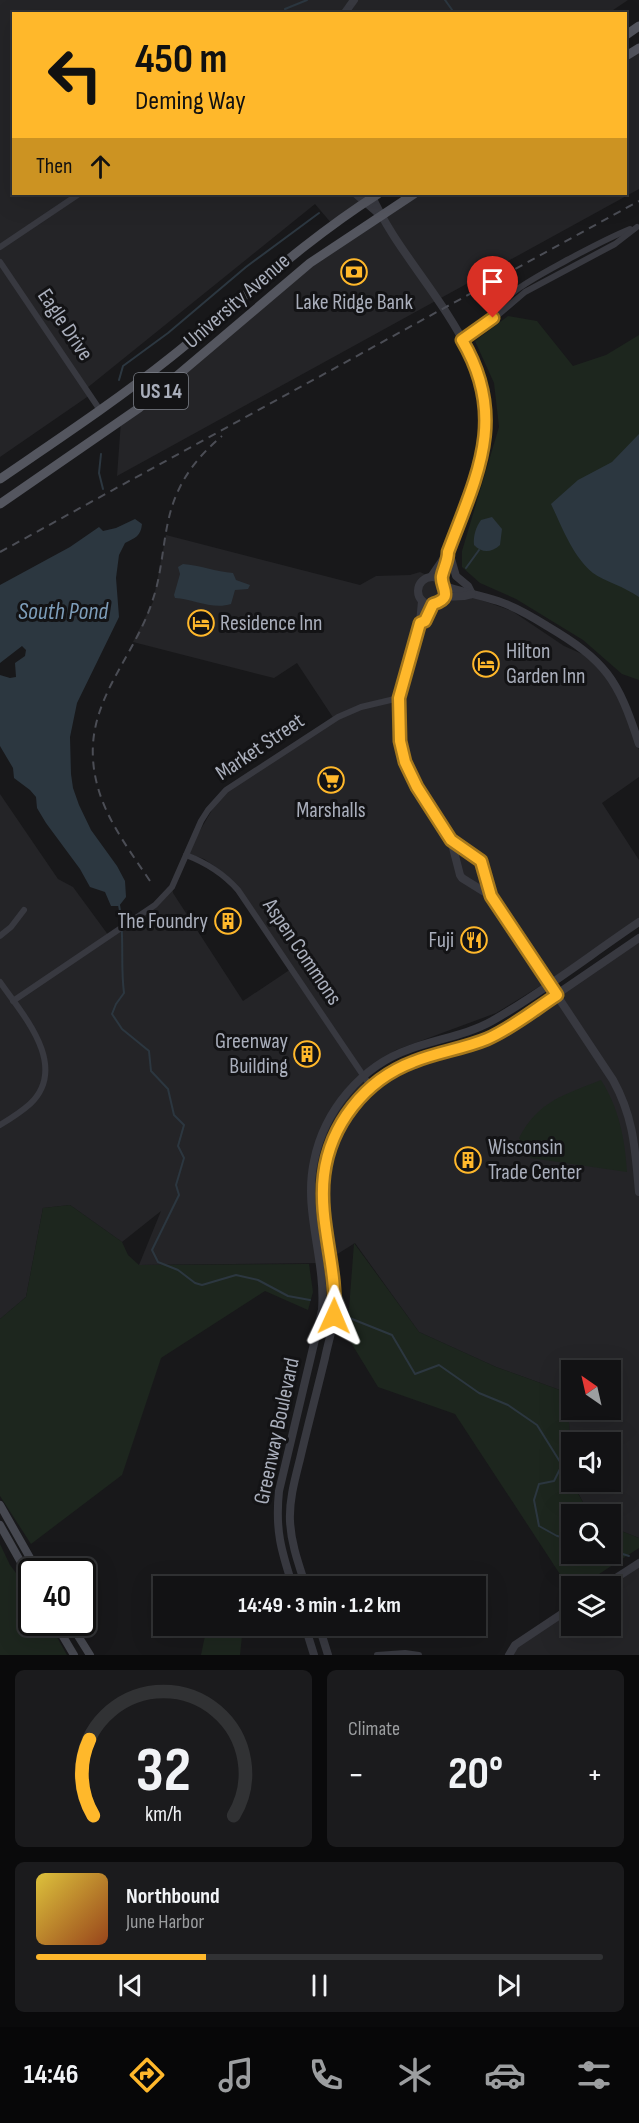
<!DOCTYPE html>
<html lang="en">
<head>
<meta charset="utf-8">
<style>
	body { margin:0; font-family:"Sofia Sans Condensed",sans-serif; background:#1b1b1d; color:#f1f3f6; height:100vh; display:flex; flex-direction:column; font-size:22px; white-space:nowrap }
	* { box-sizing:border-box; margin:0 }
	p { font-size:20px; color:#9c9ea0 }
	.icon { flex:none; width:33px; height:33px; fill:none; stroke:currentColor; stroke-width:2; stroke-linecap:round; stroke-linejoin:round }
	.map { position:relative; height:1655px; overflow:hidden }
	.drawer { display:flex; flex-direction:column; gap:15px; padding:15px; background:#0a0a0b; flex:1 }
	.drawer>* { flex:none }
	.banner { position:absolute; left:12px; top:12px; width:615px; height:183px; border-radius:0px; box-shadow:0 6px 24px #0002,0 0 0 2px #313234; background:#ffb82b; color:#111; overflow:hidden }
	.needle { width:39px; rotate:326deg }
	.fabs { position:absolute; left:561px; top:1360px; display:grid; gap:12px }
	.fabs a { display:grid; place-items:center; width:60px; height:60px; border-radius:0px; background:#121214; box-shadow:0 6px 24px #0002,0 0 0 2px #313234; font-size:30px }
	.speed { position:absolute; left:18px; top:1558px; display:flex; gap:12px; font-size:30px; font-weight:700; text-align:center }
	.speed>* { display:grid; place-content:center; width:78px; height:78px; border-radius:50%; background:#121214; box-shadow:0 6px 24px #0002,0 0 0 2px #313234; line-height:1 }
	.speed .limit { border:3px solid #111; border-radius:9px; background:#fff; color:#111 }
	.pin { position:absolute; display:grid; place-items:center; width:51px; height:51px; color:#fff; margin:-62px -26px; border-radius:50% 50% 50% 0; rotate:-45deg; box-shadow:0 0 6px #0007 }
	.pin .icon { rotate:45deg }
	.me { position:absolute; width:66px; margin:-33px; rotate:1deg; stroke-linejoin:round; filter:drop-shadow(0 0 4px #0008) }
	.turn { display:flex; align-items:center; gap:21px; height:126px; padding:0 24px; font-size:27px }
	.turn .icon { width:78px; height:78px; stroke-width:2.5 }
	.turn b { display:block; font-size:42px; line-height:51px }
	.then { display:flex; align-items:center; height:57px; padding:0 24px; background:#0003; gap:12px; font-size:22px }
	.big { font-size:45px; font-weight:700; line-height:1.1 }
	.drawer .tile { flex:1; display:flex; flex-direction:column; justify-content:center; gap:9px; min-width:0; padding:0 21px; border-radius:9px; background:#1b1b1d }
	.drawer .dial { align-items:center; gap:0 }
	.dial svg { height:156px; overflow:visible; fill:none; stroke:#313234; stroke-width:7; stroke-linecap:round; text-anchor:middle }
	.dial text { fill:#f1f3f6; stroke:none }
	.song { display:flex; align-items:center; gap:18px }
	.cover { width:72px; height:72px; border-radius:9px; background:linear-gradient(135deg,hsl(50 70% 55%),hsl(20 70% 35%)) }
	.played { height:6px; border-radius:3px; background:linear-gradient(90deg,#ffb82b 30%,#313234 30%) }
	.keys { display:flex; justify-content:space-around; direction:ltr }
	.heat { display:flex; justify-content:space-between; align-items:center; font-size:33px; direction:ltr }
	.drawer .tiles { flex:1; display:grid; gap:15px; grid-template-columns:1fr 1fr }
	.tile:last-child { grid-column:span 2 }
	.trip { position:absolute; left:153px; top:1576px; width:333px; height:60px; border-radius:0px; background:#121214; box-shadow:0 6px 24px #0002,0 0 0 2px #313234; font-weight:700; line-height:60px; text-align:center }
	.dock { display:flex; height:96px; justify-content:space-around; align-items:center; background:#070708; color:#9c9ea0 }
	.dock .icon { width:42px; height:42px }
	.dock .current { color:#ffb82b }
	.dock b { font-size:27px; color:#f1f3f6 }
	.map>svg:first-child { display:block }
	.built { fill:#242427; fill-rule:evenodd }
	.green { fill:#1d261e }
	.water { fill:#2c3740 }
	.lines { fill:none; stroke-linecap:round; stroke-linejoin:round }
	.stream { stroke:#2c3740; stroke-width:2 }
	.minor { stroke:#383940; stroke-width:6 }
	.tertiary { stroke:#383940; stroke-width:8 }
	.secondary { stroke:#464850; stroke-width:8 }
	.primary { stroke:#54565f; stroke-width:9 }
	.rail { stroke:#4b4d55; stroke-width:2; stroke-dasharray:8 6; stroke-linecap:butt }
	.route-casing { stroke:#a6781c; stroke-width:15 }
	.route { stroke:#ffb82b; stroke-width:10 }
	.labels { text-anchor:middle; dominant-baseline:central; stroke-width:6; stroke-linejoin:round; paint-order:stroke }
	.shield { fill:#131315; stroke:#7c8089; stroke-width:1.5 }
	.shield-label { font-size:21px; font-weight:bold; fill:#a9aebb }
	.street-label { font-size:22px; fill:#a9aebb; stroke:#131315 }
	.poi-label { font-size:22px; fill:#a9aebb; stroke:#131315; text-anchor:start }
	.water-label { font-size:24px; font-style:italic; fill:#7d9db9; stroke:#131315 }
</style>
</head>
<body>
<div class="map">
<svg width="639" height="1655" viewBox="0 0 639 1655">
	<rect width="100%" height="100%" fill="#18181a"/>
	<g class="built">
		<path d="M0,0H628L607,14H14V194H378L332,224L315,204L87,388L90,395L0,457Z"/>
		<path d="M639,48V189L117,476L121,421L287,283L417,194H626V58Z"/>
		<path d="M166,535L360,585L376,576L410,575L420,572L481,600L512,611L564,646L582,654L600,668L613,686L624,709L639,750V777L602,803L639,860V919L553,978L496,1013L396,1050L362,1072L371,1086L383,1078L485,1039L639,938V1538L611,1527L610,1515H590L572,1482H610V1443H572L571,1481L568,1393L496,1367L419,1332L355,1243L323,1263L139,1265L161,1211L122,1242L70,1205L43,1208L26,1297L0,1319V794L58,879L73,887L109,936L140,916L172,887L173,893L243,1001L291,969L264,928L217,868L204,859L187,853L223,791L334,719L297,663L274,678L133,642L153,602ZM572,1371H610V1410H572Z"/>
		<path d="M639,1563V1655H509L515,1645L571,1607L572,1626H610V1587H602Z"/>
	</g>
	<g class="green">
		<path d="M508,316L537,321L573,366L606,355L639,335V680L622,674L583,640L516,599L480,583L462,567V551L499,427L494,383L475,341Z"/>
		<path d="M601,1080C619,1108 625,1139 627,1172L531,1158L519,1138C538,1101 564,1095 601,1080Z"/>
		<path d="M70,1205L122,1242L128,1255L139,1265L309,1264L313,1292L308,1310L265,1291L161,1358L122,1475L31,1544L0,1496V1319L26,1297L43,1208Z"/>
		<path d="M354,1243L419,1332L496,1367L568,1393L571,1481L590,1515H572V1554H610L611,1527L639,1538V1548L579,1587H572L571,1591L455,1414L378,1387L347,1336Z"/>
		<path d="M0,1544L10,1565L31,1593L32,1623H49L67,1655H0Z"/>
		<path d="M207,1626H243L240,1655H201Z"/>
	</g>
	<g class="water">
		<path d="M639,434V597C625,587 604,581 593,573C573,557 562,527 551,504L578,480L612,462Z"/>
		<path d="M492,517L502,529L500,545C491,553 482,553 474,545C473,536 476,527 481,520Z"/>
		<path d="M135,519L142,524C141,536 135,538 125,543L119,555L116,578L119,617L77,703L70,737L71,774L73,788L79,805L91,830L117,866L125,881L126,897L119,906H111L105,892L90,887L80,869L46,823L37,808L36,797L30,790L14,778L13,768L0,746V675L10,678L16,677L15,663L25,656L26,650L22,646L0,663V585L70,547L99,527L103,531L116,528Z"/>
		<path d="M183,564C200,565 216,572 233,573L236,580L250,585L248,589L235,590L231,604C213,610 193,599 175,598L174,595L180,574L178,567Z"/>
	</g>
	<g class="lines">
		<g class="stream">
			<path d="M445,0L455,14"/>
			<path d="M285,9L307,0"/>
			<path d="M119,380L123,366L168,333L246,267L319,213"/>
			<path d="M101,454L99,473L103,489"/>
			<path d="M466,568L479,550"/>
			<path d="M119,905C125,934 120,963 124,993L116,1004L112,1014L122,1029L149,1051L151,1071L168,1089L174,1115L184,1125L178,1146L184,1158L176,1185L179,1195L152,1250L158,1262L178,1270L195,1283L202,1285L236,1275L258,1280L288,1296L310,1300"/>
			<path d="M347,1317L392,1335L415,1374L439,1365L479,1393L508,1405L537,1425L562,1465L554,1481L539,1484L534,1500L539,1526L557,1536L572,1539"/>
			<path d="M610,1550L629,1556"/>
		</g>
		<g class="minor">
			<path d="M0,247L79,194"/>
			<path d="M0,262L100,410"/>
			<path d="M486,320C507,291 536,277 567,260C588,249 608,238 630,229"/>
			<path d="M462,340L473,330L498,315L525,292L615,244L637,227"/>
			<path d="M186,855C207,863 223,873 238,890L371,1087"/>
			<path d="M0,936L11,927L24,910"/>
			<path d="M0,982C22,1014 70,1066 30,1104C21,1112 10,1119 0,1125"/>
			<path d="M13,1001L155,905L172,887L201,821L208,810L226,790L338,717L361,707L399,698"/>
			<path d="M377,1655L405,1653L419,1655"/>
		</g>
		<g class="tertiary">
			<path d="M344,14L354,0"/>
			<path d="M356,194L379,214"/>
			<path d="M371,194C404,272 497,345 485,437C482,465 470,494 460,520C456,530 451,540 449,550C448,555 449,559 447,564C445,570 443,574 442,581"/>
			<path d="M450,555L456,576L468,586L472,594"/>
			<path d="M431,577L448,552"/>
			<circle cx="432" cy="591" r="14"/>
			<path d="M445,586C462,592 480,595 498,601C516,607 531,616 547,626C606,661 618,679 639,744"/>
			<path d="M444,597L464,596L472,594"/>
			<path d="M422,601L420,623L399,698L400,741L405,762L414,781L451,840L460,875L462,878L491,896"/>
			<path d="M420,623L425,621L433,604"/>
			<path d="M451,840L481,860L491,896L613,1080C634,1118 635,1149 639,1192"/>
			<path d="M293,1587C281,1550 275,1530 279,1491L322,1310C326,1260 303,1211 314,1161C324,1111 361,1066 410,1049C437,1039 467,1035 492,1021C543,992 590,955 639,922"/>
			<path d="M306,1587C299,1565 291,1544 290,1521C289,1500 295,1479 300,1459C308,1425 317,1391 325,1358C328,1343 333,1328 335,1313C342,1236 297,1181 352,1107C391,1056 449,1056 503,1031L639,938"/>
			<path d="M602,1587L639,1563"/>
			<path d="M305,1626L314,1655"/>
			<path d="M319,1626L328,1655"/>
			<path d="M509,1655L515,1645L572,1607"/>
		</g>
		<g class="secondary">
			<path d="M0,1505L38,1572"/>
			<path d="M0,1525L32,1582"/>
			<path d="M55,1623L74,1655"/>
			<path d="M70,1623L90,1655"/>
		</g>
		<g class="primary">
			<path d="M626,35L639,26"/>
			<path d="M626,56L639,48"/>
			<path d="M0,479C57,440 116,401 171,357C241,301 301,243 378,194"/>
			<path d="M0,504L139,408L310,263L414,194"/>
		</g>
		<g class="rail">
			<path d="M0,552L639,201"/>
			<path d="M150,881C124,842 96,807 93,759C89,697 136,655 153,599C165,564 162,523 179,489C189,468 204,451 222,436"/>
		</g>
	</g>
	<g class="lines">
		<g class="route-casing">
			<path id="route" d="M334,1316C338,1269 318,1222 324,1175C330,1125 365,1080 413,1062C437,1052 463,1049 487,1039C512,1028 534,1010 557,995L491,896L481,861L451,840L417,787L405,762L400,741L399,698L420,623L425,621L433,604C455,598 440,587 442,576C444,567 448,561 448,552C477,475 508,418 462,340L493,318"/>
		</g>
		<use href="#route" class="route"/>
	</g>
	<defs>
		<g id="bank-ring" transform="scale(1.35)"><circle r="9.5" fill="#131315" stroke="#ffb82b" stroke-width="1.5"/><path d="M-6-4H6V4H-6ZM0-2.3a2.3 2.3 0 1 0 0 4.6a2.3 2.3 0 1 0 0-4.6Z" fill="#ffb82b"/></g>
		<g id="hotel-ring" transform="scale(1.35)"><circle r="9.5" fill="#131315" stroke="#ffb82b" stroke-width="1.5"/><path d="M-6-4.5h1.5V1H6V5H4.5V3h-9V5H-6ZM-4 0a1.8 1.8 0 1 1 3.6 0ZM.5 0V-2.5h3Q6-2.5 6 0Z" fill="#ffb82b"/></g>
		<g id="supermarket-ring" transform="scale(1.35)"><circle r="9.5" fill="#131315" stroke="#ffb82b" stroke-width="1.5"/><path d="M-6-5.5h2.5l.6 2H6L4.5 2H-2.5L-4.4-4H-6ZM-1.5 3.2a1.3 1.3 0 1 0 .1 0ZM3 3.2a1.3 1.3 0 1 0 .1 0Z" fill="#ffb82b"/></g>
		<g id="building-ring" transform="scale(1.35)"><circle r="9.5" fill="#131315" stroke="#ffb82b" stroke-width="1.5"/><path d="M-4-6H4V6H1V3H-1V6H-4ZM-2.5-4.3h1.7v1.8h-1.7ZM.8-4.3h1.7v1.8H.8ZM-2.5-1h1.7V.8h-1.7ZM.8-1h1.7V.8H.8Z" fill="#ffb82b"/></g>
		<g id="restaurant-ring" transform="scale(1.35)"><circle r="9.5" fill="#131315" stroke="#ffb82b" stroke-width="1.5"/><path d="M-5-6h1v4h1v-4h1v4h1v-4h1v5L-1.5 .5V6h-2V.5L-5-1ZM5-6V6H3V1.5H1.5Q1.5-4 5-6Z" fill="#ffb82b"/></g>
	</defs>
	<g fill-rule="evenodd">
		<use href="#bank-ring" x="354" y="272"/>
		<use href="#hotel-ring" x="201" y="623"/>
		<use href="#hotel-ring" x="486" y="664"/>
		<use href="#supermarket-ring" x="331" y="780"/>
		<use href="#building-ring" x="228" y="921"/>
		<use href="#restaurant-ring" x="474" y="940"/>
		<use href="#building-ring" x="307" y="1054"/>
		<use href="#building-ring" x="468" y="1160"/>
	</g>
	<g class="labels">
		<rect class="shield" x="134" y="373" width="54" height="36" rx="4.5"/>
		<g class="shield-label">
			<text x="161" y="391">US 14</text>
		</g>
		<g class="street-label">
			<text transform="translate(237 301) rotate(-41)">University Avenue</text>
			<text transform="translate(65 325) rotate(56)">Eagle Drive</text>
			<text transform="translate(260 747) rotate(-34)">Market Street</text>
			<text transform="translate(302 952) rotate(56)">Aspen Commons</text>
			<text transform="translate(277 1431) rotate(-78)">Greenway Boulevard</text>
		</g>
		<g class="poi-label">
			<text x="354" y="302" text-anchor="middle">Lake Ridge Bank</text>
			<text x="220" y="623">Residence Inn</text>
			<text x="506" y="651">Hilton<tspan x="506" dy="25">Garden Inn</tspan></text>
			<text x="331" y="810" text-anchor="middle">Marshalls</text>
			<text x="208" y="921" text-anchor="end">The Foundry</text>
			<text x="454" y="940" text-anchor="end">Fuji</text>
			<text x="288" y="1041" text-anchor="end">Greenway<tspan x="288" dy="25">Building</tspan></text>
			<text x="488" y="1147">Wisconsin<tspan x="488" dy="25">Trade Center</tspan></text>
		</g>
		<g class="water-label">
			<text x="63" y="611">South Pond</text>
		</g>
	</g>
</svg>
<div class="fabs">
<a><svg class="needle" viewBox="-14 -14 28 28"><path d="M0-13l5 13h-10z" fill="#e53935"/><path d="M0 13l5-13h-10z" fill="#9c9ea0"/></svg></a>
<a><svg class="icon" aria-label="sound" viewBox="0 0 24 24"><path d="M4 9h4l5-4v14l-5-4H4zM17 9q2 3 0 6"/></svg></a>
<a><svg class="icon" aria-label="search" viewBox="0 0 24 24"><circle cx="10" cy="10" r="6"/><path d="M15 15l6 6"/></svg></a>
<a><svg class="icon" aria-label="layers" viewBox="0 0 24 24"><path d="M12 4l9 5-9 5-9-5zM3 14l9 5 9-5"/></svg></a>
</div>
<div class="speed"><div class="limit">40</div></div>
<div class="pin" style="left:493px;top:318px;background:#d93025"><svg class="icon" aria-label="arrive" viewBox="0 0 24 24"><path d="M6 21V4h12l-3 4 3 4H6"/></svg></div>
<svg class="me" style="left:334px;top:1316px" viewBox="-20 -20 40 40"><path d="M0-17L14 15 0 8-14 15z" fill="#ffb82b" stroke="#fff" stroke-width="4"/></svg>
<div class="trip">14:49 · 3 min · 1.2 km</div>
<div class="banner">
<div class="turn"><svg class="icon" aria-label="left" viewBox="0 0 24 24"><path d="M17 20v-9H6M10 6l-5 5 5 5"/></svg><div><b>450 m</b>Deming Way</div></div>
<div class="then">Then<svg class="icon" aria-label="ahead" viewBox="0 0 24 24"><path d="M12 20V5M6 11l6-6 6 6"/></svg></div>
</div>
</div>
<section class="drawer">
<div class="tiles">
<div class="tile dial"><svg viewBox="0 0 100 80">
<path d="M14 69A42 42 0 1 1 86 69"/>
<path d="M14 69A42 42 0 0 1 12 30" stroke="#ffb82b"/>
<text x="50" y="56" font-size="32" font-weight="700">32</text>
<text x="50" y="72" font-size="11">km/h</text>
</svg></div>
<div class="tile"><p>Climate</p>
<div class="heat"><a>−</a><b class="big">20°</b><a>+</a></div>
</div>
<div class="tile">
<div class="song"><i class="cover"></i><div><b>Northbound</b><p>June Harbor</p></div></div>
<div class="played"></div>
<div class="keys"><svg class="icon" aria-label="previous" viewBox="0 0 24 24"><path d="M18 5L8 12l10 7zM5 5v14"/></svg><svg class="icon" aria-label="pause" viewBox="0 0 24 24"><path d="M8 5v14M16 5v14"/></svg><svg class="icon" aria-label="next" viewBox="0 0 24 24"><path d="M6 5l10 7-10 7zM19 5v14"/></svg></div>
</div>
</div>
</section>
<nav class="dock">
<b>14:46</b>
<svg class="icon current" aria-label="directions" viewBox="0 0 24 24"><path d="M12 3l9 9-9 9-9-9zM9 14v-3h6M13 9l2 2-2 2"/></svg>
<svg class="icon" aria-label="music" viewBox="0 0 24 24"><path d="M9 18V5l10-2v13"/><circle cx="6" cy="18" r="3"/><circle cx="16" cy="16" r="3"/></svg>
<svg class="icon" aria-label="phone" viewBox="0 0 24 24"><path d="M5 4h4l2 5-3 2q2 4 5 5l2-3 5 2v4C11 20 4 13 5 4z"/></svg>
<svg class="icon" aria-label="climate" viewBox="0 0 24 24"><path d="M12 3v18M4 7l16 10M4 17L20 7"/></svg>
<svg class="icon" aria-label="car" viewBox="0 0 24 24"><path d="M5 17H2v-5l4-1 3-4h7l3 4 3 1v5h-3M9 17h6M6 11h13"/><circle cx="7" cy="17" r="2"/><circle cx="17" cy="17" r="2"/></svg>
<svg class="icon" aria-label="filters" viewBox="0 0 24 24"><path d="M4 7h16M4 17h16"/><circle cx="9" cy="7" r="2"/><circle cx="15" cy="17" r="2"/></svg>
</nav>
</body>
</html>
